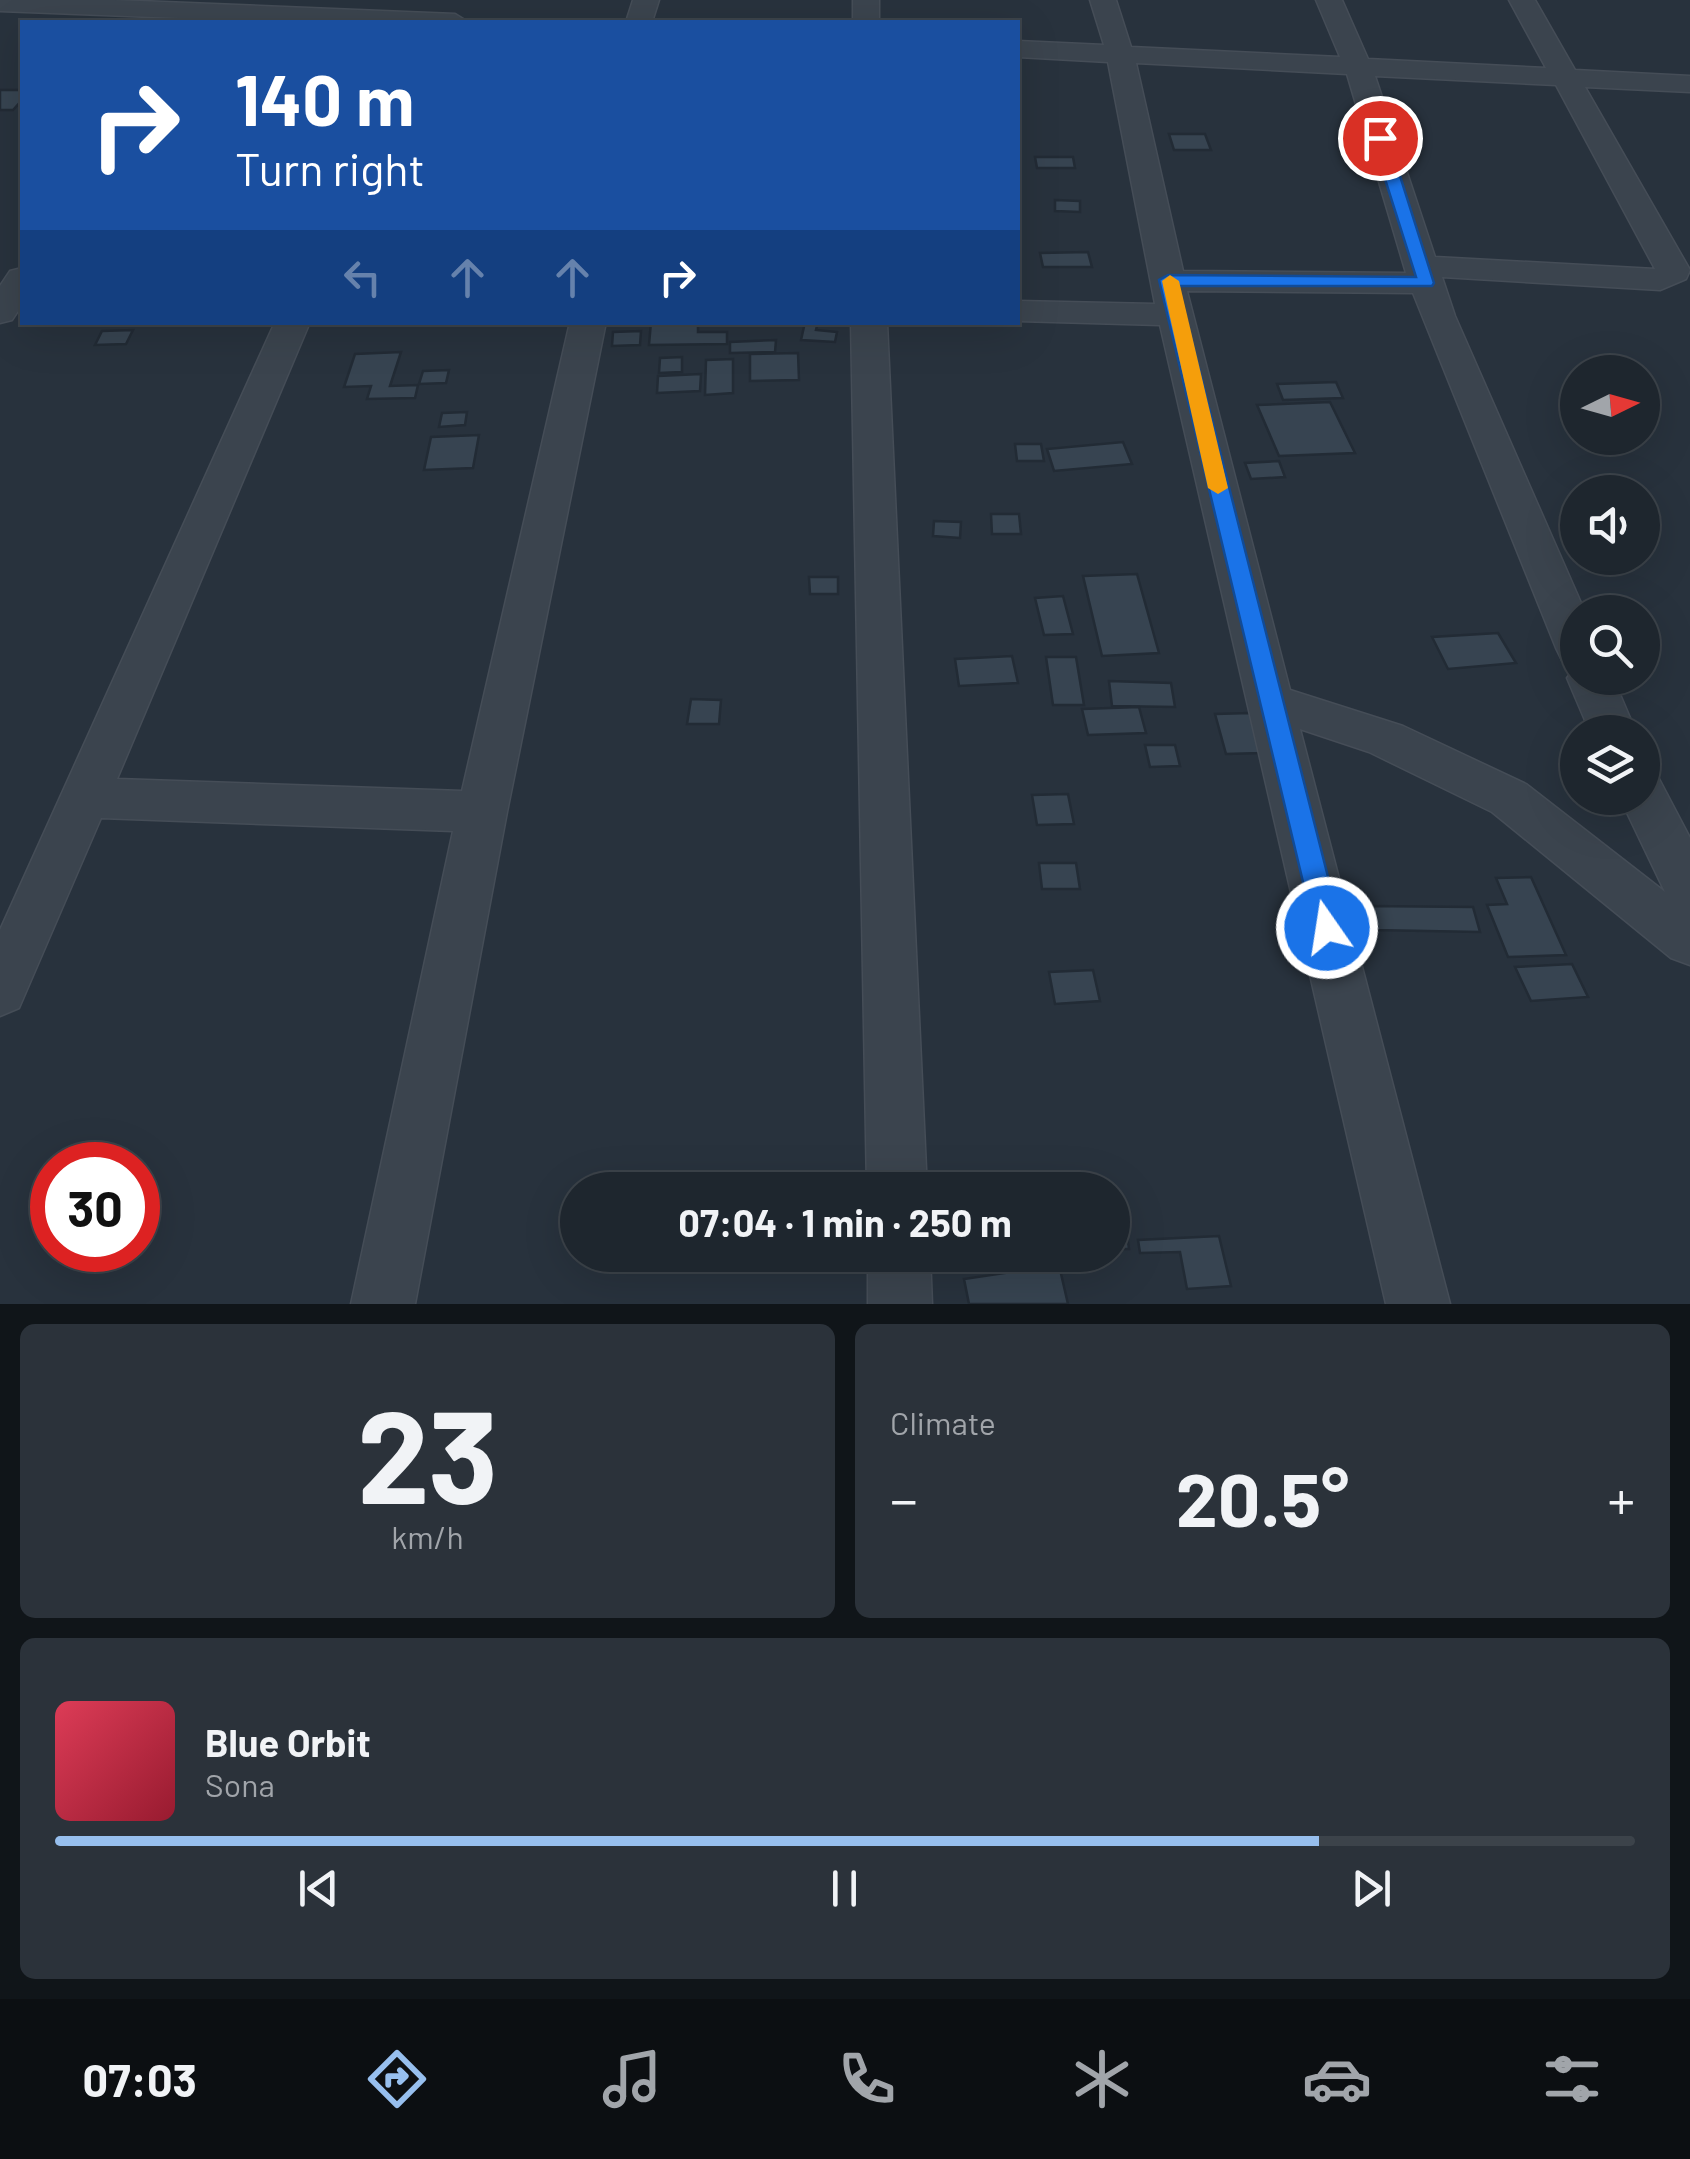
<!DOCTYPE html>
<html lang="en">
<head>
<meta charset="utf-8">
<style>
	body { margin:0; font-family:Barlow,sans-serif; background:#2b323a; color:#f1f3f6; height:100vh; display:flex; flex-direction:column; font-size:38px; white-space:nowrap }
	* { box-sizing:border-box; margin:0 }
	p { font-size:32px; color:#a1a5aa }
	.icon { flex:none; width:55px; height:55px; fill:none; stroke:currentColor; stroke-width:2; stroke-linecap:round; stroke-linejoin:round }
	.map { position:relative; height:1304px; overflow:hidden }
	.drawer { display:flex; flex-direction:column; gap:20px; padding:20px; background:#101519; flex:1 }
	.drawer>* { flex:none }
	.hud { position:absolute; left:20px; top:20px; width:1000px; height:305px; border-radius:0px; box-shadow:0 10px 40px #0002,0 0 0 2px #3c434a; background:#1a4fa0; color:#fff; overflow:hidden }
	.needle { width:65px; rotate:85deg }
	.fabs { position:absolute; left:1560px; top:355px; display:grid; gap:20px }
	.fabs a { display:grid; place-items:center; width:100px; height:100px; border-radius:50%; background:#1e262e; box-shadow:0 10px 40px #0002,0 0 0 2px #3c434a; font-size:50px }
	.speed { position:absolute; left:30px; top:1142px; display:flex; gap:20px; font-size:50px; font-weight:700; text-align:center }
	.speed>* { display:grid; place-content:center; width:130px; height:130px; border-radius:50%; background:#1e262e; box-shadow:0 10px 40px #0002,0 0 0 2px #3c434a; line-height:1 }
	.speed .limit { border:15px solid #d22; background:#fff; color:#111 }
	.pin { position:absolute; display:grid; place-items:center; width:85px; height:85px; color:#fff; margin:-42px; border:5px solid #fff; border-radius:50%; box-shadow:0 2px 10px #0007 }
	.me { position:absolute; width:110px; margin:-55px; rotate:347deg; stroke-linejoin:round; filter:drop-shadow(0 0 8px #0008) }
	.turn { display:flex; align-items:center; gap:35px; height:210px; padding:0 50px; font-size:45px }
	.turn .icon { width:130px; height:130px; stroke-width:2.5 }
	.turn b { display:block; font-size:70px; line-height:85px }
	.lanes { display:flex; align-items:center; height:95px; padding:0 50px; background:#0003; justify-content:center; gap:50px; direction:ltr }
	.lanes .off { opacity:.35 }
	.big { font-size:75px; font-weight:700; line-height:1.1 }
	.drawer .tile { flex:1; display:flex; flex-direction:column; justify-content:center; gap:15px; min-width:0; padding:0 35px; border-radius:15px; background:#2b323a }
	.drawer .dial { align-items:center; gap:0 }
	.dial b { font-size:130px; line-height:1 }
	.song { display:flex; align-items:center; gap:30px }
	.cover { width:120px; height:120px; border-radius:15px; background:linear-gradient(135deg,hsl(350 70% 55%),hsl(350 70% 35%)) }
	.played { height:10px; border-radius:5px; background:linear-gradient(90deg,#97bfee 80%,#3c434a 80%) }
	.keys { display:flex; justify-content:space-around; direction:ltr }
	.heat { display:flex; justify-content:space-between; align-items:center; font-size:55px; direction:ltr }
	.drawer .tiles { flex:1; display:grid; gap:20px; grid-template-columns:1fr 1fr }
	.tile:last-child { grid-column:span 2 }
	.trip { position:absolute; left:560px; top:1172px; width:570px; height:100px; border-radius:50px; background:#1e262e; box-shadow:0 10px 40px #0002,0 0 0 2px #3c434a; font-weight:700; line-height:100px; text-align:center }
	.tab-bar { display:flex; height:160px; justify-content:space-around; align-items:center; background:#0c0f12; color:#a1a5aa }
	.tab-bar .icon { width:70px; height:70px }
	.tab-bar .on { color:#97bfee }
	.tab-bar b { font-size:45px; color:#f1f3f6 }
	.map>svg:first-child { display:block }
	.building { fill:#374451; stroke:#222b35; stroke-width:2.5 }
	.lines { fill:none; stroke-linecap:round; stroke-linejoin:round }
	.street-casing { stroke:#454d57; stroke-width:3 }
	.street { fill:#3b444e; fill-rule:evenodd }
	.route { fill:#1a73e8; stroke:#114b97; stroke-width:2.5 }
	.slow { fill:#f59e0b }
</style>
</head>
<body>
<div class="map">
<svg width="1690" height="1304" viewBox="0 0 1690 1304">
	<rect width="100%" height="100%" fill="#28323d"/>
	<g class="building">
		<path d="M0,90H22V100L13,110H0Z"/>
		<path d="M1169,134H1205L1211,150H1174Z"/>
		<path d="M1035,157H1073L1075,168H1037Z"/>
		<path d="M1055,200L1080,201V212L1055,211Z"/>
		<path d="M1088,252L1092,267H1043L1040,253Z"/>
		<path d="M651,322H698V332H727V344L649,345Z"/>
		<path d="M805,322H818L816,330L837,332L835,342L801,340Z"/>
		<path d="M133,330L126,344L95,345L102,331Z"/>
		<path d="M641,331L640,345L612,346L613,332Z"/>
		<path d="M776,340L775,352L730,353V342Z"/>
		<path d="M401,352L390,386L418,385L415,398L367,399L371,386L344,387L355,354Z"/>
		<path d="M798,353L799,380L750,381V354Z"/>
		<path d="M682,357V372L659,373L660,358Z"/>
		<path d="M733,359V393L705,395L706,360Z"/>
		<path d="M449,370L446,383L419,384L423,371Z"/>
		<path d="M701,374L700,391L657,393L658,376Z"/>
		<path d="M1336,382L1343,398L1283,400L1277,384Z"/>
		<path d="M1330,402L1355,453L1279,456L1257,405Z"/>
		<path d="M467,412L465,425L439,427L442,413Z"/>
		<path d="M479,435L473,468L424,470L431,437Z"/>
		<path d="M1123,442L1132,464L1054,471L1047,449Z"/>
		<path d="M1015,444H1041L1044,461H1017Z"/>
		<path d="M1279,461L1285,477L1251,479L1245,463Z"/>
		<path d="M991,514H1019L1021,534H992Z"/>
		<path d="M934,521L961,522L960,538L933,536Z"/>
		<path d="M1137,574L1159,653L1102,656L1083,576Z"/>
		<path d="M809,577H838V594H810Z"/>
		<path d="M1063,596L1073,634L1044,635L1035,598Z"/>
		<path d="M1498,633L1516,663L1448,669L1432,637Z"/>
		<path d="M1012,656L1018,683L959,686L955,659Z"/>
		<path d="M1046,657H1076L1084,705H1053Z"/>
		<path d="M1109,681L1171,683L1175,707L1112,706Z"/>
		<path d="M691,699L721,700L719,724H687Z"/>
		<path d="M1139,707L1146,733L1088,735L1082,709Z"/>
		<path d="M1250,713L1261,753L1226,754L1215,714Z"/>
		<path d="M1145,745H1175L1180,766L1150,767Z"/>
		<path d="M1068,794L1074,824L1037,825L1032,795Z"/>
		<path d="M1039,863H1076L1080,889H1042Z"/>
		<path d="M1531,877L1566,955L1508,957L1487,905L1507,904L1496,878Z"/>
		<path d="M1366,906L1473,907L1480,932L1373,930Z"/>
		<path d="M1572,964L1588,997L1531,1001L1515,967Z"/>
		<path d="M1093,970L1100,1001L1055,1004L1049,972Z"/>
		<path d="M1124,1207L1129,1249H1112V1208Z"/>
		<path d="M1219,1236L1231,1286L1187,1289L1180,1252L1140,1253L1138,1240Z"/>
		<path d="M1059,1265L1068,1304H969L964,1279Z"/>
	</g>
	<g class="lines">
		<g class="street-casing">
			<g id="street">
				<path d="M0,0H115L455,14L468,22H279L0,11Z"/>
				<path d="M633,0H659L652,22H626Z"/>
				<rect x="853" y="0" width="26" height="22"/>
				<path d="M1090,0H1116L1131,47L1340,57L1316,0H1342L1368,59L1546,68L1509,0H1535L1575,70L1690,76V92L1585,87L1690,270L1686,279L1660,290L1442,277L1455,316L1585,612H1578V664L1562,660L1556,648L1413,293L1187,291L1290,690L1403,726L1526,784L1665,892L1620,798H1642V774L1659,779L1690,838V965L1671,958L1492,812L1369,752L1300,729L1450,1304H1386L1160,325L1018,321V301L1155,304L1108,62L1018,57V41L1104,45ZM1136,63L1347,74L1406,273L1183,271ZM1375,76L1556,85L1655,269L1435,257Z"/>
				<path d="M22,268V305L12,320L0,323V286L10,271Z"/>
				<path d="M275,322H310L117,779L462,791L570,322H606L507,812L415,1304H351L453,831L101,818L19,1008L0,1016V930Z"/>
				<path d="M851,322H887L927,1190H867Z"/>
				<path d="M1578,665V678H1613L1636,732H1590L1567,678Z"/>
				<path d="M868,1255H930L932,1304H868Z"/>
			</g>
		</g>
		<use href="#street" class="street"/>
	</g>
	<path class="route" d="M1380,133L1388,138L1434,283L1432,286H1178L1341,928L1337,936L1327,939L1318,936L1314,928L1159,280L1168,275L1416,277L1372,138Z"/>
	<path class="slow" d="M1170,275L1179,281L1228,488L1218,494L1208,488L1162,281Z"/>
</svg>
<div class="fabs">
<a><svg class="needle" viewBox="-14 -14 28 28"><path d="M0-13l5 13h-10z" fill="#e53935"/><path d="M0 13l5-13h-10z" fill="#a1a5aa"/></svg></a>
<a><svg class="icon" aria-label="sound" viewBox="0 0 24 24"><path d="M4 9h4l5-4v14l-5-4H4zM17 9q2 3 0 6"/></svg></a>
<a><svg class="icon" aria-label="search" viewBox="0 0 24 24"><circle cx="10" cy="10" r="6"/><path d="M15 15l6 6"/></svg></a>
<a><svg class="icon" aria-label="layers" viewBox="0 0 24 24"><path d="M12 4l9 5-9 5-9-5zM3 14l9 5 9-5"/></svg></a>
</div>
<div class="speed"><div class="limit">30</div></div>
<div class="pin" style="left:1380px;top:138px;background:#d93025"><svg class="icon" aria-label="arrive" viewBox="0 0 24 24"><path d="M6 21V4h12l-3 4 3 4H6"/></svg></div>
<svg class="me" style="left:1327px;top:928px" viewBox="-20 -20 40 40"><circle r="17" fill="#1a73e8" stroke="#fff" stroke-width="3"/><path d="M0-11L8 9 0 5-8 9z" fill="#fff"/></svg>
<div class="trip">07:04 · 1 min · 250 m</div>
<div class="hud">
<div class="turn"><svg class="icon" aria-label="right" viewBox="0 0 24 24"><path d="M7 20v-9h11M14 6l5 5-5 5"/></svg><div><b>140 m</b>Turn right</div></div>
<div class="lanes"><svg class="icon off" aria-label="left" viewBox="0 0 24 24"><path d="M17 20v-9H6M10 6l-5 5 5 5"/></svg><svg class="icon off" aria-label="ahead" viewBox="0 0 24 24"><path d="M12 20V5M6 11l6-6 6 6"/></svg><svg class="icon off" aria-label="ahead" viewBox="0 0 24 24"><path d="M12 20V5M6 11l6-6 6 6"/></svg><svg class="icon" aria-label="right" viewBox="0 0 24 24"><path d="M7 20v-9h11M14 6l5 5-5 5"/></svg></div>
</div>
</div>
<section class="drawer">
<div class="tiles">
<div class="tile dial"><b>23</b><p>km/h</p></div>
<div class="tile"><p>Climate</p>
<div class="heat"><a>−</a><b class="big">20.5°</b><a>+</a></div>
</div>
<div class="tile">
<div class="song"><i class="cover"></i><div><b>Blue Orbit</b><p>Sona</p></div></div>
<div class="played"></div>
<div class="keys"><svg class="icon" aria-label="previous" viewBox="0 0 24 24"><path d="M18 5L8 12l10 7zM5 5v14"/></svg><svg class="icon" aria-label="pause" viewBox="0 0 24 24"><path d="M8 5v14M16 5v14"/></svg><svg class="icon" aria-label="next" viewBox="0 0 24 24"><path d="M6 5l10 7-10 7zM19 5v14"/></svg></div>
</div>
</div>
</section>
<nav class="tab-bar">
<b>07:03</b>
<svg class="icon on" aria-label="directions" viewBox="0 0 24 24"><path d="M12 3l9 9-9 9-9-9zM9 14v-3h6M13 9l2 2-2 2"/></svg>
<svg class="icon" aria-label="music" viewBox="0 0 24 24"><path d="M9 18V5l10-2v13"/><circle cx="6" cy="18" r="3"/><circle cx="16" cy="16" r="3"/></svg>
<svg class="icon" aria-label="phone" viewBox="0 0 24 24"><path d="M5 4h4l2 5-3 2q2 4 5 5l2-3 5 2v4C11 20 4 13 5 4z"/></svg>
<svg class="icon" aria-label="climate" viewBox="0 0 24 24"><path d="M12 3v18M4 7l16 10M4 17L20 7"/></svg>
<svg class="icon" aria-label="car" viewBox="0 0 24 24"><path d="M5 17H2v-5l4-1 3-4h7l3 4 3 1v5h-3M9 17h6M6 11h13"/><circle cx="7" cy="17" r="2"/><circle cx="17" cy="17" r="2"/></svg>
<svg class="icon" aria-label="filters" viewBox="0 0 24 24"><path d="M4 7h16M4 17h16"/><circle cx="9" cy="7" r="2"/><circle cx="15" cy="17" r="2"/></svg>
</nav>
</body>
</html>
